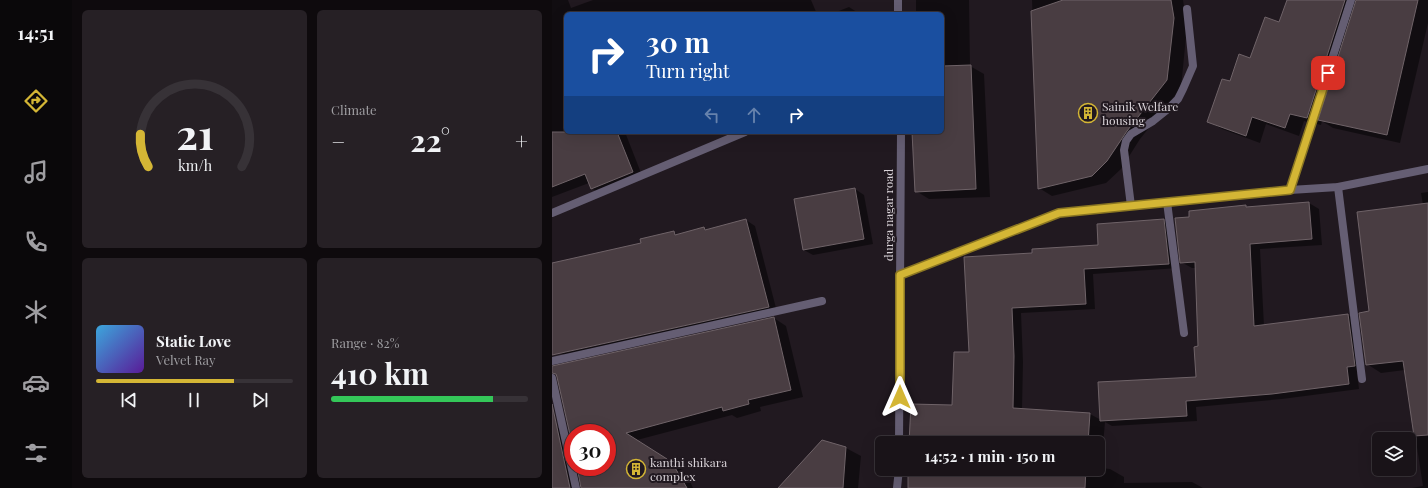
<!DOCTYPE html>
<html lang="en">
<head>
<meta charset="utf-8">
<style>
	body { margin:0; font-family:"Playfair Display",serif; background:#262025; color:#f1f3f6; height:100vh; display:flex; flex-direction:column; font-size:15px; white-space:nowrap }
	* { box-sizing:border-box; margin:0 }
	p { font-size:13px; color:#9f9ea2 }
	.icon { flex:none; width:22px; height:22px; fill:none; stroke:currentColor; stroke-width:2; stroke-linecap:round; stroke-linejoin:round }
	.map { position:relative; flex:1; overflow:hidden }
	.panel { display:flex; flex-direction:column; gap:10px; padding:10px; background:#0e0a0d; width:480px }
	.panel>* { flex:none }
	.hud { position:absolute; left:12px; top:12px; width:380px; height:122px; border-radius:6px; box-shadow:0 4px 16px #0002,0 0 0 1px #373237; background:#1a4fa0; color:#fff; overflow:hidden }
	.controls { position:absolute; left:820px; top:432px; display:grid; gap:8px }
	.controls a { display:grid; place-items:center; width:44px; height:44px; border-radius:6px; background:#191318; box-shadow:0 4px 16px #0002,0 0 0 1px #373237; font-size:20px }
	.speed { position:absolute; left:12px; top:424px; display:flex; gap:8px; font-size:20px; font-weight:700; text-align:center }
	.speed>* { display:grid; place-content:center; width:52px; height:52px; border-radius:50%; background:#191318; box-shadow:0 4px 16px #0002,0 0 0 1px #373237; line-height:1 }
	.speed .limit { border:6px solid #d22; background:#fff; color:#111 }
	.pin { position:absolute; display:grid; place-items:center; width:34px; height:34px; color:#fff; margin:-17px; border-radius:8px; box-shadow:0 2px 6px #0006 }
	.me { position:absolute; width:44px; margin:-22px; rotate:0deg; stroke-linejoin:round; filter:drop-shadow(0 0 3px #0008) }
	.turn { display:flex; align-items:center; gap:14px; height:84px; padding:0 16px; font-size:18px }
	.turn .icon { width:52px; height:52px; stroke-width:2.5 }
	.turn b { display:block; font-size:28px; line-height:34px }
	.lanes { display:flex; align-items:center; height:38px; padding:0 16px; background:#0003; justify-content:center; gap:20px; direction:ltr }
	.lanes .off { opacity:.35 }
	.big { font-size:30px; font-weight:700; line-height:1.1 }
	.panel .tile { flex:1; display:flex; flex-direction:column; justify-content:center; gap:6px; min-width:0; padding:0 14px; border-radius:6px; background:#262025 }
	.panel .dial { align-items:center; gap:0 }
	.dial svg { height:104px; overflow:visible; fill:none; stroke:#373237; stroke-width:7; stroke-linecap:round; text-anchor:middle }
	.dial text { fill:#f1f3f6; stroke:none }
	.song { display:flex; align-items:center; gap:12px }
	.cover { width:48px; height:48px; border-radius:6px; background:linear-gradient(135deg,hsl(200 70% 55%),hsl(270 70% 35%)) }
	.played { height:4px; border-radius:2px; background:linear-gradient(90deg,#d4b635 70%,#373237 70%) }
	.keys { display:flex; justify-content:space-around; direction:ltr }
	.heat { display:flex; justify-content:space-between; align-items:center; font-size:22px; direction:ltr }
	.charge { height:6px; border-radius:3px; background:linear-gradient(90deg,#34c759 82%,#373237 0) }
	.panel .tiles { flex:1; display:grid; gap:10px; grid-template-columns:repeat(2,1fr) }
	.trip { position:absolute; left:323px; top:436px; width:230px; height:40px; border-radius:6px; background:#191318; box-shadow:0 4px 16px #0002,0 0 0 1px #373237; font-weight:700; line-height:40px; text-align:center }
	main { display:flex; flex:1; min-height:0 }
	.tabs { display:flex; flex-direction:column; width:72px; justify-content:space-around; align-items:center; background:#0a080a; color:#9f9ea2 }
	.tabs .icon { width:28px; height:28px }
	.tabs .current { color:#d4b635 }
	.tabs b { font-size:18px; color:#f1f3f6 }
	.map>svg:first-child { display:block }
	.shadow { fill:#0007; fill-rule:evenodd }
	.building { fill:#493d42; stroke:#6f6368 }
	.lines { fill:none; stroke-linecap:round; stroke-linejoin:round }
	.lane { stroke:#655e73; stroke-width:8 }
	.street { stroke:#655e73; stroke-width:8 }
	.route-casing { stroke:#8a7622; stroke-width:10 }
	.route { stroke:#d4b635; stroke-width:7 }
	.labels { text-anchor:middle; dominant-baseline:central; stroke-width:4; stroke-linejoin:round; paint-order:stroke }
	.poi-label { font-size:12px; fill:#d9d3d8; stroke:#211920; text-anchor:start }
	.street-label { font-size:12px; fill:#d9d3d8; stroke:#211920 }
</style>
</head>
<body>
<main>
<nav class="tabs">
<b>14:51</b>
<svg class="icon current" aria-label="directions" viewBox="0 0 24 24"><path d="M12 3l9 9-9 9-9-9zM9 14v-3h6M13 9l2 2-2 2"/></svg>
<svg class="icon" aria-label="music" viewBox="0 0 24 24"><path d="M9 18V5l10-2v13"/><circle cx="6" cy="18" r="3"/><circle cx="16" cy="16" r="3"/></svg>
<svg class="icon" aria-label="phone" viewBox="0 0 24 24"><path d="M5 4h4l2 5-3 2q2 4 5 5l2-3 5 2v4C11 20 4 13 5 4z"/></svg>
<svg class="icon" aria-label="climate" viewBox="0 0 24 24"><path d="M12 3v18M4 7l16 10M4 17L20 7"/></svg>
<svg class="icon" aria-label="car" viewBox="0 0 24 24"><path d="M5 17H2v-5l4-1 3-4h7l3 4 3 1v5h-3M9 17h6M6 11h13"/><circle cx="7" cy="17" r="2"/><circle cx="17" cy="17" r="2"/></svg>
<svg class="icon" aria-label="filters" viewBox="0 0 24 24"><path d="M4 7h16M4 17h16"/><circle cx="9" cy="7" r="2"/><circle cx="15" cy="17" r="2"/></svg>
</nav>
<section class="panel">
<div class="tiles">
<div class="tile dial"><svg viewBox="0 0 100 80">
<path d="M14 69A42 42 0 1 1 86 69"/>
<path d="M14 69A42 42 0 0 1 8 44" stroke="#d4b635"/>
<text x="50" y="56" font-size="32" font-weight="700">21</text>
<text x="50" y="72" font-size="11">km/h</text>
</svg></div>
<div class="tile"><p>Climate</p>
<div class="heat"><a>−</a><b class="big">22°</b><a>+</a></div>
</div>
<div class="tile">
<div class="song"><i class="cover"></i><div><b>Static Love</b><p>Velvet Ray</p></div></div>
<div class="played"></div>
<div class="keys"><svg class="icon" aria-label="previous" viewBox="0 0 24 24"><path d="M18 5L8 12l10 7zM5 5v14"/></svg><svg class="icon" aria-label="pause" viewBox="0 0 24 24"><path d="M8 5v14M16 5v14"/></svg><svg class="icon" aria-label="next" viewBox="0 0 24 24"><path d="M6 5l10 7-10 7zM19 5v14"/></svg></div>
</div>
<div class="tile"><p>Range · 82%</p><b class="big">410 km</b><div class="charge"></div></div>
</div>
</section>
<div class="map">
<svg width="876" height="488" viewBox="0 0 876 488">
	<rect width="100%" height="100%" fill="#211920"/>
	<g class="shadow">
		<path d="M0,0H16L19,8L41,0H259L265,14H205L204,12L198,14H14V132H73L91,178L50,194L39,188L37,183L0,197Z"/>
		<path d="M364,0H417L418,66L432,74L438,197L377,199L364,191L361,132H390V14H364Z"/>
		<path d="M480,0H631L635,26L629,88L588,139L569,169L554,183L500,196L487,188Z"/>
		<path d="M736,0H876V23L848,143L781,128L770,121L769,125L752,121L747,136L714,124L708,143L670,129L656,121L678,83L699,60L728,23Z"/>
		<path d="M297,7L308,14H279Z"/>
		<path d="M303,189L312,195L321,244L261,255L252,250Z"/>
		<path d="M876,192V488H860L871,486L853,370L829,373L815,364L818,312L871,205L869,193Z"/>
		<path d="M757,203L767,209L770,245L708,249L712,326L796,315L806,321L813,372L805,373L807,389L730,399L644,407L645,421L560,426L553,422L549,468L558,469L572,477V483L640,482L651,488H446L447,469H546V443H358L410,407L418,353L481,254L547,246L611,220L621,225L626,268L541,274L543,309L469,313L471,362L470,409L538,414L549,420L646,378L647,347L644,268H640L629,262L638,218L693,206L696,207Z"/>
		<path d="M194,220L203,226L225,312L19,358L9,353L0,323V264L90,244L122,232L126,235L152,228L155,230Z"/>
		<path d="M222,318L234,326L251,397L208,407L209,411L185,418L180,415L85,440L128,468L135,475L141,488H0V428L5,427L19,436L17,425ZM21,433H55V467H21Z"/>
		<path d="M294,448L309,456L306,488H228Z"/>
	</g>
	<g class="building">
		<path d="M511,0H619L622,18L615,80L575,131L555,161L540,176L486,189L479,11Z"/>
		<path d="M735,0H793L755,118L738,114L733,128L700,117L694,136L655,122L670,79L678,81L687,54L698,58L713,17L727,22Z"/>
		<path d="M804,0H866L835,135L766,120Z"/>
		<path d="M419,65L424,189L363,192L360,132H390V66Z"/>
		<path d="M0,132H65L81,172L39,189L33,174L0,187Z"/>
		<path d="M303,188L312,239L251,250L242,199Z"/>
		<path d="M757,202L760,239L698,244L702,326L796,314L803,366L795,367L797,384L720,394L634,401L635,416L548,421L546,382L644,377L642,347L646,346L643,262L628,263L623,218L637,217V211L694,205V207Z"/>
		<path d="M876,203V435L862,436L851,361L814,365L807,313L817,311L805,212Z"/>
		<path d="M194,219L217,307L0,355V263L89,243L88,239L122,231L123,235L152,227L153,230Z"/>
		<path d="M612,219L617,264L532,269L534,304L460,308L462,356L461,408L538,413L536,443H357L359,404L400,405L402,352H417L412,257L480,253V249L546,245L545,224Z"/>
		<path d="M222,317L239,390L196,400L197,404L171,411L170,407L74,433L115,459L122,466L135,488H29L25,467H55V433H21V448L5,377L4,374L0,373V366Z"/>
		<path d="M0,404L18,488H0Z"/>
		<path d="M270,440L294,447L291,488H226Z"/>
		<path d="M356,469H534L533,488H356Z"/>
	</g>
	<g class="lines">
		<path class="lane" d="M579,206L572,150L574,141L579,134L601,121L616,109L626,99L631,89L641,66L635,9"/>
		<g class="street">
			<path d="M346,0V14"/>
			<path d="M786,187L810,379"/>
			<path d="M738,190L799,0"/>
			<path d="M615,202L632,333"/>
			<path d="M0,213L193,132"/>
			<path d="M348,275L507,213L738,190L786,187L876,169"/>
			<path d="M0,361L270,301"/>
			<path d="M0,378L24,488"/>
			<path d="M347,443L349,132"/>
			<path d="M345,488L347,469"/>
		</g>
	</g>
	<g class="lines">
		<g class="route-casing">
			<path id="route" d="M348,397V275L507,213L738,190L776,73"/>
		</g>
		<use href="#route" class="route"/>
	</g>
	<defs>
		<g id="building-ring" transform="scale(1)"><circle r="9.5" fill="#211920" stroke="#d4b635" stroke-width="1.5"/><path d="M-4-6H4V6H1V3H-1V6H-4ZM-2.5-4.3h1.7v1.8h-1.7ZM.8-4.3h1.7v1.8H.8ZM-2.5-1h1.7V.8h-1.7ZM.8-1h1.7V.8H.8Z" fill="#d4b635"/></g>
	</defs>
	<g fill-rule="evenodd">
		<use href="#building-ring" x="536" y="113"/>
		<use href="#building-ring" x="84" y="469"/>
	</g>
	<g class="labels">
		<g class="poi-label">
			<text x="550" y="106">Sainik Welfare<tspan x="550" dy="14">housing</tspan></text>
			<text x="98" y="462">kanthi shikara<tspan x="98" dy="14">complex</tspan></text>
		</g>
		<g class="street-label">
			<text transform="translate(336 215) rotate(-90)">durga nagar road</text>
		</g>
	</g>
</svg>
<div class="controls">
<a><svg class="icon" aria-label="layers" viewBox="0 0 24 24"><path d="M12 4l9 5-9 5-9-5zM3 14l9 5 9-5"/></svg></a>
</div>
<div class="speed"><div class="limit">30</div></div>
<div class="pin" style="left:776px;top:73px;background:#d93025"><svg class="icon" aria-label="arrive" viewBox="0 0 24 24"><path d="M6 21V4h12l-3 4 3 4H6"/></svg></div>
<svg class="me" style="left:348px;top:397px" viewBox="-20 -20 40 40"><path d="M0-17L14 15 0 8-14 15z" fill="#d4b635" stroke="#fff" stroke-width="4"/></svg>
<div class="trip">14:52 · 1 min · 150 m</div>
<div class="hud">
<div class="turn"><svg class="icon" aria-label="right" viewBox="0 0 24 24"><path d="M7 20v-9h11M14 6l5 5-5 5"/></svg><div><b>30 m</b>Turn right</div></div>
<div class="lanes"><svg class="icon off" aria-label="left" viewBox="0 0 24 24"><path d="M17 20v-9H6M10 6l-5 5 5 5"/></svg><svg class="icon off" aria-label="ahead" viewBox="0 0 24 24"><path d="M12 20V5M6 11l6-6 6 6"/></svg><svg class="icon" aria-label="right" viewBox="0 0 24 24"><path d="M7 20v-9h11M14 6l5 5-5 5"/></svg></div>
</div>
</div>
</main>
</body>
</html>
